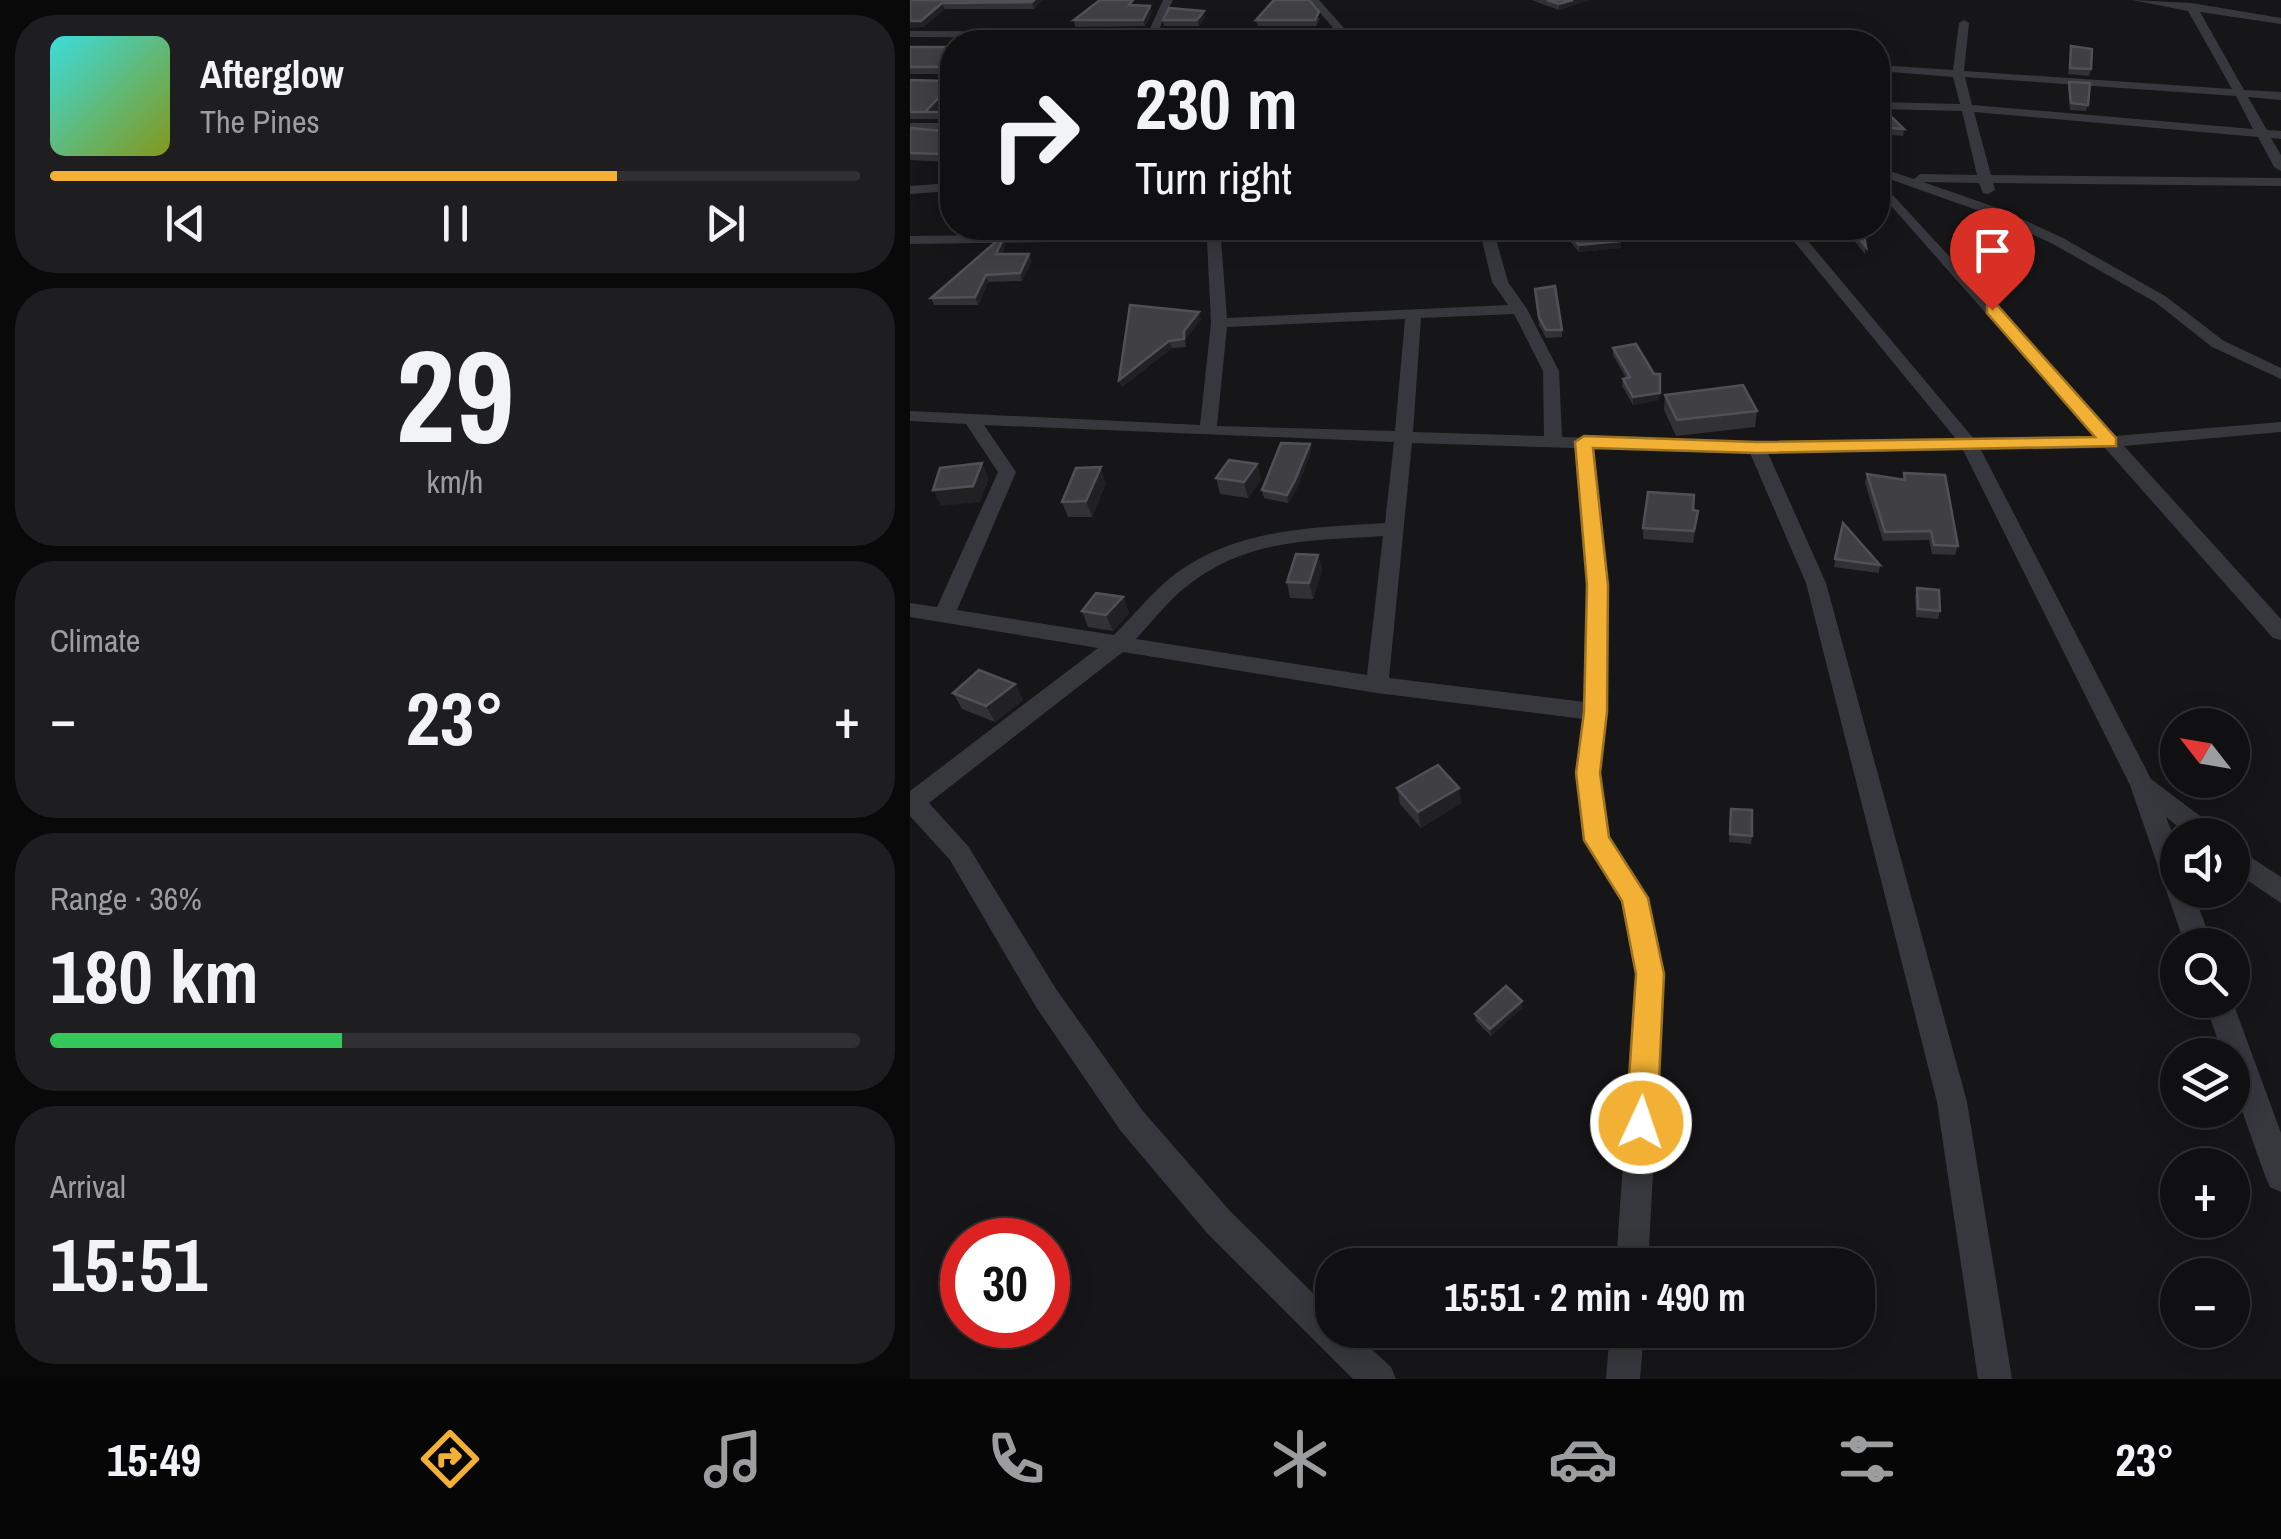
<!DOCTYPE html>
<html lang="en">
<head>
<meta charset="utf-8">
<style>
	body { margin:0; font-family:"Archivo Narrow",sans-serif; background:#1e1e20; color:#f1f3f6; height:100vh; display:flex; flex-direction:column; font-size:38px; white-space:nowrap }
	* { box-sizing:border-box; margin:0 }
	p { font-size:32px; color:#9c9d9f }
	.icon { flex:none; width:55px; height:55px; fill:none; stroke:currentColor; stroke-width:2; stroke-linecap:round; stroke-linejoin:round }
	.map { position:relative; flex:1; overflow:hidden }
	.panel { display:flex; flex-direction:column; gap:15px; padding:15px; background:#09090a; width:910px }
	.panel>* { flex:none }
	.hud { position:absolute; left:30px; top:30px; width:950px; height:210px; border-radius:40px; box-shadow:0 5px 25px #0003,0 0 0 2px #303032; background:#101012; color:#f1f3f6; overflow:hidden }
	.needle { width:65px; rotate:301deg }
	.buttons { position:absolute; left:1250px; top:708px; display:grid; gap:20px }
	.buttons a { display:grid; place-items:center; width:90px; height:90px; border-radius:50%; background:#101012; box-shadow:0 5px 25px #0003,0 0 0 2px #303032; font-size:50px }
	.speed { position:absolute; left:30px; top:1218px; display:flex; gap:20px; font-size:50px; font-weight:700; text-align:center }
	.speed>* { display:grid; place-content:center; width:130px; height:130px; border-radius:50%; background:#101012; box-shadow:0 5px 25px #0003,0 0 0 2px #303032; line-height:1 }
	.speed .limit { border:15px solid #d22; background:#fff; color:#111 }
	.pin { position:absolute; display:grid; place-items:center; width:85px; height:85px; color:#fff; margin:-102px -42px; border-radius:50% 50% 50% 0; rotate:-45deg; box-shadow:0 0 10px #0007 }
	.pin .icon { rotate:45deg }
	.me { position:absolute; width:110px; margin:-55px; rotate:3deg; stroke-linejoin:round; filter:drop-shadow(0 0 8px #0008) }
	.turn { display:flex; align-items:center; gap:35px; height:210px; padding:0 30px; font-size:45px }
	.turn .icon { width:130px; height:130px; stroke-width:2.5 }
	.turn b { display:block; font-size:70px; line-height:85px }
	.big { font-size:75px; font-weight:800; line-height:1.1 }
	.panel .widget { flex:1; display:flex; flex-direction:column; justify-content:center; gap:15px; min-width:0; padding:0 35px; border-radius:40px; background:#1e1e20 }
	.panel .dial { align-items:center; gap:0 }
	.dial b { font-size:130px; line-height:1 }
	.song { display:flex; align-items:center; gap:30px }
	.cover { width:120px; height:120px; border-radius:15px; background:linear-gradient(135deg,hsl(180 70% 55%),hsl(70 70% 35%)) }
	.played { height:10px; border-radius:5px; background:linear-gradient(90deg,#f2b134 70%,#303032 70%) }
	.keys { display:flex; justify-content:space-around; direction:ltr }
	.heat { display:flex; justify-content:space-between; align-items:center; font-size:55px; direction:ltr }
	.charge { height:15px; border-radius:8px; background:linear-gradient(90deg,#34c759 36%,#303032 0) }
	.trip { position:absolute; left:405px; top:1248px; width:560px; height:100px; border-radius:40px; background:#101012; box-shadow:0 5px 25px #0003,0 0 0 2px #303032; font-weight:800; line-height:100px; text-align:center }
	.menu { display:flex; height:160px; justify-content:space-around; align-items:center; background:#060607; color:#9c9d9f }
	.menu .icon { width:70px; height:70px }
	.menu .selected { color:#f2b134 }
	.menu b { font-size:45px; color:#f1f3f6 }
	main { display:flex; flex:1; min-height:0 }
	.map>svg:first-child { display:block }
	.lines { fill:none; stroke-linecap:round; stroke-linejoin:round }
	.minor { fill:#37383d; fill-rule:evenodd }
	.wall { fill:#323236 }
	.shaded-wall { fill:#212124 }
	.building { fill:#3f3f44; stroke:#4f5156; stroke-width:2.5 }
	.route { fill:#f2b134; stroke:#9d7322; stroke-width:2.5 }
</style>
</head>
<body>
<main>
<section class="panel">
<div class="widget">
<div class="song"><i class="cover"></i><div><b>Afterglow</b><p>The Pines</p></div></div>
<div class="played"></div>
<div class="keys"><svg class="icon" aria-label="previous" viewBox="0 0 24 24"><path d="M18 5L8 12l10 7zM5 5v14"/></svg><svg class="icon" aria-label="pause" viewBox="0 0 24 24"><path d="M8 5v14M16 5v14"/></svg><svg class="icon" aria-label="next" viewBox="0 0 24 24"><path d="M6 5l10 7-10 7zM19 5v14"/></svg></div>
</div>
<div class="widget dial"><b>29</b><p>km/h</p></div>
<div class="widget"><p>Climate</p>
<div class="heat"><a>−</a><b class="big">23°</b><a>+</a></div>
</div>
<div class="widget"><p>Range · 36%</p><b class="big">180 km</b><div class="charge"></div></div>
<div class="widget"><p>Arrival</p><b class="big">15:51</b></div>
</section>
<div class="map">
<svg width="1371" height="1379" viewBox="0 0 1371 1379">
	<rect width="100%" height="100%" fill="#161618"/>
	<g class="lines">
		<g class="minor">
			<path d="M253,0H263L247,33L425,30L399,0H409L442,37L437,40L430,36L236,37Z"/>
			<path d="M1222,0L1281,3L1371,18V24L1290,12L1334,90L1371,92V100L1338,97L1357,130L1371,131V139L1361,138L1371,155V171L1364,167L1348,137L1064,112L1081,175L1371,178V186L1083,183L1085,190L1078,194L1073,193L1069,183L1013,182L1088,208L1153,238L1255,296L1314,341L1371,368V379L1302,347L1245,302L1143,244L1078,214L968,175V167L1004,179L1010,174L1067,175L1052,111L968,109V102L1050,104L1043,77L968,71V65L1043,70L1049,23L1054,20L1059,23L1054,71L1322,89L1278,11ZM1055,77L1326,96L1343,129L1062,105Z"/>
			<path d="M0,31L173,32L178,35L173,38L0,37Z"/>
			<rect x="0" y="123" width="42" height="8"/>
			<path d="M968,179L1205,436L1371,422V432L1214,446L1371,619V640L1363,638L1195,448L1071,450L1241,779L1306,828L1310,835H1279L1256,817L1268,848V890H1282L1303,945H1275L1220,785L1053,450L858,453L916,583L1057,1102L1102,1379H1068L1027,1102L896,583L840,453L684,448L697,585V712L690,773L699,838L738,898L754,974L738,1265H706L726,974L712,901L674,840L666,773L674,719L467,693L213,652L19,803L58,846L146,989L232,1110L320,1211L422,1312V1330H441L481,1367L486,1379H443L297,1233L210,1130L126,1007L40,860L0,816V791L188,648L0,617V603L27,607L88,472L56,424L0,421V411L290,425L301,323L297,240L0,244V236L543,228L536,232L311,240L317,318L598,305L582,282L569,228H583L598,282L617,309L649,371L652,437L847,443L1046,439L873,228H887L1064,439L1185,437L968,191ZM604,314L633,371L634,436L503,432L511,318ZM495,319L485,431L307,426L317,327ZM74,425L484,442L475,523C401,528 327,528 265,574C243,591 224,615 204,635L47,610L106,472ZM502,443L665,448L677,585L675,702L479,678ZM473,536L457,675L226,639C243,621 260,598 281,583C341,538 402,541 473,536Z"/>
			<path d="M42,183V191L0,194V186Z"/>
			<path d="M1322,845L1371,877V903L1322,870Z"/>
			<path d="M1294,1000H1322L1371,1133V1192L1360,1187L1355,1176L1322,1082V1055H1313Z"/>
			<path d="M700,1330H734L730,1379H696Z"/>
		</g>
	</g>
	<g class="wall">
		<path d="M0,0H132L124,9H35L13,27Z"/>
		<path d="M621,0H679L649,10Z"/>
		<path d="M226,5L240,6L242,13L235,26L165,27L164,20Z"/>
		<path d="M295,17L289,26H254L253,20Z"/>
		<path d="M410,18L406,26H348L346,20Z"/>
		<path d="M1161,46L1181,69L1179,76L1158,74Z"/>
		<path d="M0,47H42V94L25,112H36L38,119H0V80L39,81L42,74H0Z"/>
		<path d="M1159,82L1178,105L1176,111L1160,110L1158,88Z"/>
		<path d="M968,104L994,129L993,136L968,134Z"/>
		<path d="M0,128L42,132V152L37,162L0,160Z"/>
		<path d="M650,228H702L711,248L669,252L650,230Z"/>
		<path d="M934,228H953L956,247L955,254Z"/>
		<path d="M93,239L95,246L92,254L122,261L112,281L78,282L68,305H24L21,298Z"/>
		<path d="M625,297L652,330V337L636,338L629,325Z"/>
		<path d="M220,305L291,319L276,338V347L262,348L212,387L209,380Z"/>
		<path d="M703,348L749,400L723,405L712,386L713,379L716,378L703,355Z"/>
		<path d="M755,395L847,411L845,427L766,436L754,410Z"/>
		<path d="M400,444L401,452L387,488L378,503L354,498L352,490Z"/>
		<path d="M347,464L351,480L338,498L310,494L306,478Z"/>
		<path d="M994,473L1048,546L1045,555L1022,554L1019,540L973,541L955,483L957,474L992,480Z"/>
		<path d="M196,483L182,517H158L152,502Z"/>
		<path d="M783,510L788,511L783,543L733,539V528Z"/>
		<path d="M933,523L970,565L969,573L924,567Z"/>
		<path d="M408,555L412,571L403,599L380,598L377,582Z"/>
		<path d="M1007,588L1030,611L1028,619L1006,617L1005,596Z"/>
		<path d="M213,597L219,613L203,631L178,627L172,611Z"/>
		<path d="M105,684L113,700L85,722L52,709L43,693Z"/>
		<path d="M487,788H549L551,803L511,828L490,804Z"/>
		<path d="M821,809L842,836L841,844L819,842Z"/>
		<path d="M612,1001V1008L581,1036L566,1021L565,1014Z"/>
	</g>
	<g class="shaded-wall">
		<path d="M124,0H132L124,9L122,2Z"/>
		<path d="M663,0H679L649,10V4Z"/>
		<path d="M32,3L35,9L13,27L0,28V21Z"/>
		<path d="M240,6L242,13L235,26L233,20Z"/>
		<path d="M294,11L295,17L289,26L287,20Z"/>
		<path d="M373,31L374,40L372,42H364Z"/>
		<path d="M398,31L399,40L398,42H392Z"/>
		<path d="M42,84V94L25,112H15Z"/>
		<path d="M42,139V152L37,162L34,154Z"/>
		<path d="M93,239L95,246L88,261L86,254Z"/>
		<path d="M711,241V248L669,252V245Z"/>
		<path d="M119,254L122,261L112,281L110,273Z"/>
		<path d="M76,275L78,282L68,305L65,297Z"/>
		<path d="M289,312L291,319L276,338V347L274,339V331Z"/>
		<path d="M259,341L262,348L212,387L209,380Z"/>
		<path d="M750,393L749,400L723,405V397Z"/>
		<path d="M400,444L401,452L387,488L378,503L377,495Z"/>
		<path d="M72,463L79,479L70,502L31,506L23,490Z"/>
		<path d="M347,464L351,480L338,498L334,482Z"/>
		<path d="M191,467L196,483L182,517L176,501Z"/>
		<path d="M408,555L412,571L403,599L399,583Z"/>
		<path d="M213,597L219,613L203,631L196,615Z"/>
		<path d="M105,684L113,700L85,722L76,706Z"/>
		<path d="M549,788L551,803L511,828L508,812Z"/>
		<path d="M612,1001V1008L581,1036L580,1029Z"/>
	</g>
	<g class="building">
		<path d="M0,0H124L122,2L32,3L11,21H0Z"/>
		<path d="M190,0H223L219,5L240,6L233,20H164Z"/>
		<path d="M364,0H399L409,12L405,20H346Z"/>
		<path d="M637,0H663L649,4Z"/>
		<path d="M259,8L294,11L287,20H253Z"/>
		<path d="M335,31H373L364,42H338Z"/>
		<path d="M379,31H398L392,42H375Z"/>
		<path d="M146,34H278L272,42H135Z"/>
		<path d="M629,39L638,42H616Z"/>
		<path d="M1161,46L1182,49L1181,69L1160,68Z"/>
		<path d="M0,47H42V70L39,67H0Z"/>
		<path d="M42,73V84L15,112H36H0V80L39,81Z"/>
		<path d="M1159,82L1180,83L1178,105L1161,103Z"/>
		<path d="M968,104L994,129L968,127Z"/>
		<path d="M0,128L42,132V139L34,154L0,153Z"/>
		<path d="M654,228H702L711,241L669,245Z"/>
		<path d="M941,228H953L956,247Z"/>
		<path d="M89,239H93L86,254H119L110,273L76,275L65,297L21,298Z"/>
		<path d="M645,286L652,330H636L629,317L625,289Z"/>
		<path d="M220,305L289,312L274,331V339L259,341L209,380Z"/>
		<path d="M726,344L744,374H750V393L723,397L713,379L720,377L703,348Z"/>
		<path d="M833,385L847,411L767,420L755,395Z"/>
		<path d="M371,443L400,444L385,480L377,495L352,490Z"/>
		<path d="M319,460L347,464L334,482L306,478Z"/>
		<path d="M72,463L63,486L23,490L30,468Z"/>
		<path d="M191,467L176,501L152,502L166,468Z"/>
		<path d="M994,473L1035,475L1048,546L1024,545L1021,531L975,532L957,474L995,480Z"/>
		<path d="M738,492L784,495L783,510L788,511L784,531L733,528Z"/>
		<path d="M933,523L970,565L925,559Z"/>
		<path d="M386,554L408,555L399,583L377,582Z"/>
		<path d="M1007,588L1029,590L1030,611L1008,609Z"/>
		<path d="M186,593L213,597L196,615L172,611Z"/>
		<path d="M69,670L105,684L76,706L43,693Z"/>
		<path d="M528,765L549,788L508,812L487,788Z"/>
		<path d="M821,809L842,810V836L820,834Z"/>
		<path d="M596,986L612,1001L580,1029L565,1014Z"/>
	</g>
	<path class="route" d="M1077,306H1088L1206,438V446L847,453L683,448L698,585L697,712L690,773L699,837L738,898L754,974L747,1123L742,1133L731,1138L720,1133L716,1123L726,974L712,901L674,840L666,773L674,712L677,585L665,442L674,436L847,442L1185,437L1077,313Z"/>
</svg>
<div class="buttons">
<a><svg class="needle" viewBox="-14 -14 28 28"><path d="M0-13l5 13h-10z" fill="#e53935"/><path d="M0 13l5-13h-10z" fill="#9c9d9f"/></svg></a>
<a><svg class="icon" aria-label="sound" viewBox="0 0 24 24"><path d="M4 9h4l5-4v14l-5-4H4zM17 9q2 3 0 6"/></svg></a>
<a><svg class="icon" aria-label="search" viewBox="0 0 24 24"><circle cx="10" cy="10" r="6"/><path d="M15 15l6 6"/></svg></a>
<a><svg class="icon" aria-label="layers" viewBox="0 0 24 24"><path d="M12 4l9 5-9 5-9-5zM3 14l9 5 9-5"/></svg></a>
<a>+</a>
<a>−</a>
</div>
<div class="speed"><div class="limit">30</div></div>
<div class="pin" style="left:1082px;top:310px;background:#d93025"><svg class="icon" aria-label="arrive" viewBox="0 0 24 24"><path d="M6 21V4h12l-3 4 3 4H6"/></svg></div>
<svg class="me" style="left:731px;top:1123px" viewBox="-20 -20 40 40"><circle r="17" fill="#f2b134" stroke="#fff" stroke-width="3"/><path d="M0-11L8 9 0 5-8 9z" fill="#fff"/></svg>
<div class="trip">15:51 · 2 min · 490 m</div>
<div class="hud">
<div class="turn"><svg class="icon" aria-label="right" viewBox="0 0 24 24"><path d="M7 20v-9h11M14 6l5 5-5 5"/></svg><div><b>230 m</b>Turn right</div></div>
</div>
</div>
</main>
<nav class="menu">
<b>15:49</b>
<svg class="icon selected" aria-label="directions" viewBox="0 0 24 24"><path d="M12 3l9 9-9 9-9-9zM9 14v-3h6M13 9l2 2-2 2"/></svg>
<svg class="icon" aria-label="music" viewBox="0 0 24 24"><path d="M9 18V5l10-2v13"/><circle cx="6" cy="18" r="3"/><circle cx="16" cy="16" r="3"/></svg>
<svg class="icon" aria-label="phone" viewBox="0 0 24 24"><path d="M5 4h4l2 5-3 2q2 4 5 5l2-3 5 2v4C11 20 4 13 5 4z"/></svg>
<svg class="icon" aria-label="climate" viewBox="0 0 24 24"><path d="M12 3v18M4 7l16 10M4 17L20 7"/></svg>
<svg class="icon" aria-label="car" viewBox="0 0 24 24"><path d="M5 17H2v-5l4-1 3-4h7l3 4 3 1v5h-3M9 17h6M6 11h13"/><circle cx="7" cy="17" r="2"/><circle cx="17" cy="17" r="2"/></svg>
<svg class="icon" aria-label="filters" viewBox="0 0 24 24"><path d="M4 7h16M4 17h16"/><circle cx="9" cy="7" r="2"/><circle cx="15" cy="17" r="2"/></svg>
<b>23°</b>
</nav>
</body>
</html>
